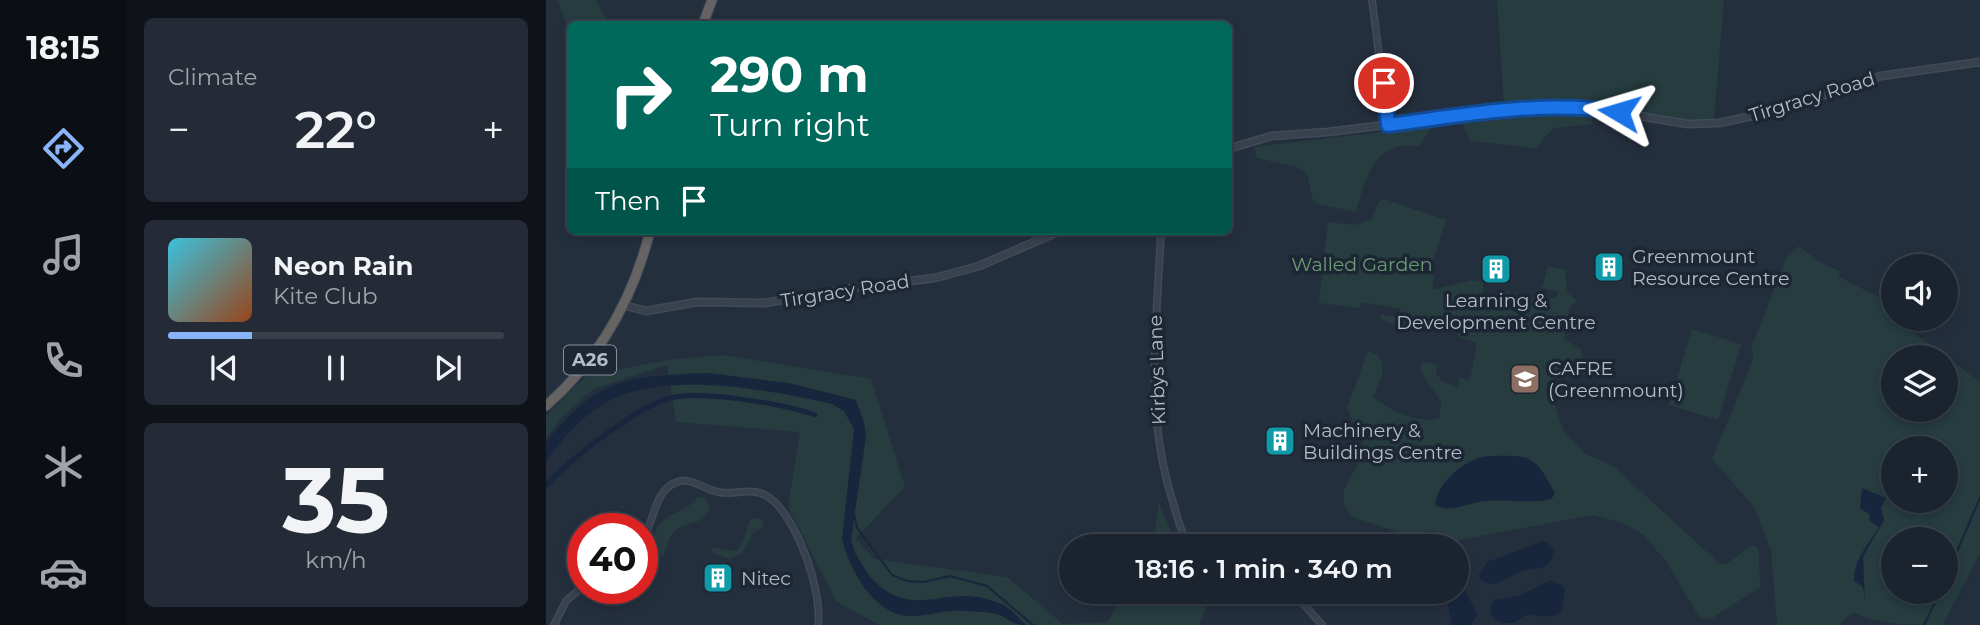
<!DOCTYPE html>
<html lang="en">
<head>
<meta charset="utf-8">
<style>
	body { margin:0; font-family:Montserrat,sans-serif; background:#242b36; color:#f1f3f6; height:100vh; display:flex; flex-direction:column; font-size:26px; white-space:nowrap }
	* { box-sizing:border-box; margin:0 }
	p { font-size:23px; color:#a0a4aa }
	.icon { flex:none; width:38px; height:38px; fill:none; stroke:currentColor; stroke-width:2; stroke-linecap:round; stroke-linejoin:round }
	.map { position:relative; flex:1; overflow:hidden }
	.drawer { display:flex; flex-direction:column; gap:18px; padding:18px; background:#0f1319; width:420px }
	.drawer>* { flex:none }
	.top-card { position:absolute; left:21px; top:21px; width:665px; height:214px; border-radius:10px; box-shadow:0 4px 10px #0003,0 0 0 2px #39404a; background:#00695c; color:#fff; overflow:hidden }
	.fabs { position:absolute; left:1335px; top:254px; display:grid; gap:14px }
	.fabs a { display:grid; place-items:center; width:77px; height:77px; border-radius:50%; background:#1b232e; box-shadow:0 4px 10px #0003,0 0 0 2px #39404a; font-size:35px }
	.speed { position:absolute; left:21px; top:513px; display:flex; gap:14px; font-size:35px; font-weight:700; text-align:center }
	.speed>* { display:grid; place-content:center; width:91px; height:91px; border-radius:50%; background:#1b232e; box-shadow:0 4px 10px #0003,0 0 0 2px #39404a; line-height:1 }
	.speed .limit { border:10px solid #d22; background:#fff; color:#111 }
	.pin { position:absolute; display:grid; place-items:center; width:60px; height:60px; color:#fff; margin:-30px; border:4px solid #fff; border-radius:50%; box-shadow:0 2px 7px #0007 }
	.me { position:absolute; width:77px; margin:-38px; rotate:277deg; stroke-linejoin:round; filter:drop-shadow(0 0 5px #0008) }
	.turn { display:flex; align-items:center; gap:24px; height:147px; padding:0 28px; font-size:32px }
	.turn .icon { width:91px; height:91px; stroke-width:2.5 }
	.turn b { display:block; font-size:49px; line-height:60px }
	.then { display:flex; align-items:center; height:66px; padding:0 28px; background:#0003; gap:14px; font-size:26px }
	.big { font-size:52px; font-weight:600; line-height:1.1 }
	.drawer .card { flex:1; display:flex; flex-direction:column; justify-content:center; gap:10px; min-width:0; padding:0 24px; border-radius:10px; background:#242b36 }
	.drawer .dial { align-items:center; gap:0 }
	.dial b { font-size:91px; line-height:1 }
	.song { display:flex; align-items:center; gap:21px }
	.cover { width:84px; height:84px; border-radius:10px; background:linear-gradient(135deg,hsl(190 70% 55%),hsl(20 70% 35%)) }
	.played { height:7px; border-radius:4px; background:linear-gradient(90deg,#8ab4f8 25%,#39404a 25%) }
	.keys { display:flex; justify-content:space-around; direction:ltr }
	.heat { display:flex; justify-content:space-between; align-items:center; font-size:38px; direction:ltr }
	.trip { position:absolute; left:513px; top:534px; width:410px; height:70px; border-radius:35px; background:#1b232e; box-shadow:0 4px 10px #0003,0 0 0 2px #39404a; font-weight:600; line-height:70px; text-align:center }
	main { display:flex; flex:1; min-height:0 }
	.menu { display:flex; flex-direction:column; width:126px; justify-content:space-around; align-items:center; background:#0b0e12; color:#a0a4aa }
	.menu .icon { width:49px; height:49px }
	.menu .selected { color:#8ab4f8 }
	.menu b { font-size:32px; color:#f1f3f6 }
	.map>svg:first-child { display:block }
	.green { fill:#263c3f; fill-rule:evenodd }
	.water { fill:#17263c }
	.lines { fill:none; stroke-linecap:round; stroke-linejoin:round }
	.stream { stroke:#17263c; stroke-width:2 }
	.canal { stroke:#17263c; stroke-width:5 }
	.minor-casing { stroke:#414a57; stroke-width:8 }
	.tertiary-casing { stroke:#414a57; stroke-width:9 }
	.trunk-casing { stroke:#434c59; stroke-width:11 }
	.minor { stroke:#38414e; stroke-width:5 }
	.tertiary { stroke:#38414e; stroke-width:6 }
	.trunk { stroke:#656462; stroke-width:9 }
	.route-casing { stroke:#114b97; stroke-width:18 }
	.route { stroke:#1a73e8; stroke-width:12 }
	.labels { text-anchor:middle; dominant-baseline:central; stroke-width:7; stroke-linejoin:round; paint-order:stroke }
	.shield { fill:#1d2633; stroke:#878f9c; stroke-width:2 }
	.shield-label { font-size:18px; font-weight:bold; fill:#b4bcc9 }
	.street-label { font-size:19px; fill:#b4bcc9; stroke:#1d2633 }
	.poi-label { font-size:19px; fill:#b4bcc9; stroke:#1d2633; text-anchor:start }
	.park-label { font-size:19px; fill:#6b9a76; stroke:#1d2633 }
</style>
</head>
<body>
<main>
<nav class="menu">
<b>18:15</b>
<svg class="icon selected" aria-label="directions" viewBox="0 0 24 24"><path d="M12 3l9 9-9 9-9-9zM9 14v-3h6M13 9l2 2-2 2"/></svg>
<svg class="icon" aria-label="music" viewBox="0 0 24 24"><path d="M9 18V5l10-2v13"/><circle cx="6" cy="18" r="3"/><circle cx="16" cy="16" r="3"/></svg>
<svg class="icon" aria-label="phone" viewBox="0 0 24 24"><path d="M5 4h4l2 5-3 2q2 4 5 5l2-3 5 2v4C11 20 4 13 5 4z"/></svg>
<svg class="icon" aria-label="climate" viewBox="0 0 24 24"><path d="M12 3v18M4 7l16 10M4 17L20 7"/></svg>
<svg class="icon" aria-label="car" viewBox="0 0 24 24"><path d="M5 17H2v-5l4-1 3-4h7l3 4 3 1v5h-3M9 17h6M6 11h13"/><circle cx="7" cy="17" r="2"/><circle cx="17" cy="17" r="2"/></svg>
</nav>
<section class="drawer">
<div class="card"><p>Climate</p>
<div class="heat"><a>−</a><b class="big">22°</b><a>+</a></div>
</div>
<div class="card">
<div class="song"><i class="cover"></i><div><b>Neon Rain</b><p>Kite Club</p></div></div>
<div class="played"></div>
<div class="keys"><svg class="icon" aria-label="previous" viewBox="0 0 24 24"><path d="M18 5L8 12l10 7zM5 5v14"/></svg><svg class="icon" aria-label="pause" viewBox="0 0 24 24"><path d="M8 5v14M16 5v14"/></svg><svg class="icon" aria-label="next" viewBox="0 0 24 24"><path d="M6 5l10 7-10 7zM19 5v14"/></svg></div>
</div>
<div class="card dial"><b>35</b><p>km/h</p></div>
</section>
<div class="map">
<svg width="1434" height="625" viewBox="0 0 1434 625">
	<rect width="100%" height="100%" fill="#242f3e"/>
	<g class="green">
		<path d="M12,0H50L63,24H24V36Z"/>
		<path d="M951,0H1178L1168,120L1122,119L1052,105L958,106Z"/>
		<path d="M1039,112L1045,114L1046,124L1007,128L990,148L924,141L916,123Z"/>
		<path d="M887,126L873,146C868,146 862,145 856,146C825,149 817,188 810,212L772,204L767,200L761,174L751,167L711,158L708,147Z"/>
		<path d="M838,199L900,220L888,258L887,290L925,280L937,282V296L947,299L959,291L994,300L995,296L1010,299L1012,292L996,288L1002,266L1019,270L1021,292L1031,301L1024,307L1018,339L1035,349L1039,367L1018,372L1019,376L1001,382L1018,432L1039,454L1067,466L1173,563L1180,564L1207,545L1213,549L1214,587L1165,619L1153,617L1121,563L1099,536L1077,523L1046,515L908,541L888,531L859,534L806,517L798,504V490L814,459L820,426L807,421L801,408L822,351C846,358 835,380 827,397C849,413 866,422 893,419L895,402L874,370L876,362L891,365L890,373L895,380L912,388L914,378L924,380L931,343L912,337L914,330C888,321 860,334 834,318L835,315L854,317L855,309L815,302L814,308L773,303L782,222L808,225L826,219L832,203ZM966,456L980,457L1009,494L925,503L892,495C924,462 916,457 966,456Z"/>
		<path d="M1253,246L1275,263L1294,271L1293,277L1346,304L1348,318L1434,382V554L1396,625C1371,625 1326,625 1308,612L1293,625H1231L1225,550L1208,507L1166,459L1207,360L1206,346L1240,258ZM1348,357H1400V410H1348ZM1348,448H1400V500H1348ZM1348,539H1400V592H1348Z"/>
		<path d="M1146,329L1195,344L1172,420L1123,405Z"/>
		<path d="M177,355L325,379L359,487L310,538L328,559L461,577L517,624L561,622L580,592H666L653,625H333L290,601L244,511L243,500L254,432L130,422L121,365L47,389L17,416L0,438V416L40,376L121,360Z"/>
		<path d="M152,497L160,498L164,509C151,535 128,509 118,556L113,557C96,511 135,520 152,497Z"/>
		<path d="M613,503L631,546H607Z"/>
		<path d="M210,518L216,519L218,526L207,533L196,553L184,559L164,552L167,548L190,551L196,544L204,520Z"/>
	</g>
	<g class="water">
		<path d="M163,373L243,383L310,400L318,422L320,436L305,540C308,553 317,567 325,578C372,625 398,579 455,604C465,608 472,618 480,625C466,625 463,618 450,614C440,611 428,612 418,611C399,609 382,616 363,616C327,614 304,570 296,539L308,429L298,411L286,404C223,390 116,369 57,404C35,417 15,441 0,461V443C50,377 84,376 163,373Z"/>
		<path d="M942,456C986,455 989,455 1009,494L1005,499C982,505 961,498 938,501C923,503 902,514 889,505C892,481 919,459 942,456Z"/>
		<path d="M1316,488L1340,498L1335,508L1338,520L1317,557L1319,603L1317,587L1308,581C1307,561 1323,543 1333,527L1324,521L1323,514L1314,508Z"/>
		<path d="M998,541L1008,548C1005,575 989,565 971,573C958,579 946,592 932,576L941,562Z"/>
		<path d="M910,573L932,615L924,625H906L902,605L894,592H910Z"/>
		<path d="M1004,580L1017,586L1019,592L1015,612C1003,620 996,615 983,615C976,615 972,623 964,623C949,624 938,613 948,600L973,596Z"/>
	</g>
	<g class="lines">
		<g class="stream">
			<path d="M308,514L311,528L346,575L361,581L378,582L404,576L441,586L487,625"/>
			<path d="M1400,577L1434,498"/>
			<path d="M1378,625L1394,592"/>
		</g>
		<path class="canal" d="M0,486C22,460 89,409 121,399C151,389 238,404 269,415"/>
		<g class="minor-casing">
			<g id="minor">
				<path d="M826,0L842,125"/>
				<path d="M615,231C611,323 598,413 627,502C632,518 634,534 646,546"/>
				<path d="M96,540C107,524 108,499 122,487C142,472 153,488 172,492C188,496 202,487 219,495C250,511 277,593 272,625"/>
				<path d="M737,592L754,600L776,625"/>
				<path d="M8,625L20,601L37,586"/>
			</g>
		</g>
		<g class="tertiary-casing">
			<g id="tertiary">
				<path d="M682,149L725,136L782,132L978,108H1044L1142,124L1173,123L1230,111L1335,76L1434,62"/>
				<path d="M77,305L100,311L151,302L219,303L312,287L389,278L433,266L514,231"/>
			</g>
		</g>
		<g class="trunk-casing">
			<g id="trunk">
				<path d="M157,24L166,0"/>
				<path d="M0,406C53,359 87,299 104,231"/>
			</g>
		</g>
		<use href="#minor" class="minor"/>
		<use href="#tertiary" class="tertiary"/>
		<use href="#trunk" class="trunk"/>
	</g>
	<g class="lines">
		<g class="route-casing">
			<path id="route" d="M838,83L842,125C919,115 996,100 1073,112"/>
		</g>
		<use href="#route" class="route"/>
	</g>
	<defs>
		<g id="building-square" transform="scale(1.575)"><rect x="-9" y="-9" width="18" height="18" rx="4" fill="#0f9aa8" stroke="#1d2633"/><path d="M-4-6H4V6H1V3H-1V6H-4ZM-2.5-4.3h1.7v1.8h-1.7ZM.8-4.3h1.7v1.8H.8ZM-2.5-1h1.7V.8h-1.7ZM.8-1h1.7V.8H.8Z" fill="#fff"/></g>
		<g id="university-square" transform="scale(1.575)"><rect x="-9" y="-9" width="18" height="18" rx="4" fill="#8d6e63" stroke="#1d2633"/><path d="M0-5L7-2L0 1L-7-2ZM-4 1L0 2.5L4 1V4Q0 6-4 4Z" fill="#fff"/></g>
	</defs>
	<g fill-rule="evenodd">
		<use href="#building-square" x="1063" y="267"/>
		<use href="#building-square" x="950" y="269"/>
		<use href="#university-square" x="979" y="379"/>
		<use href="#building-square" x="734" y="441"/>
		<use href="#building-square" x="172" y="578"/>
	</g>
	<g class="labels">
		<rect class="shield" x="18" y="345.5" width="52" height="29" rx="5"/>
		<g class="shield-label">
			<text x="44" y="360">A26</text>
		</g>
		<g class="street-label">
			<text transform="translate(1266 97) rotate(-17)">Tirgracy Road</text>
			<text transform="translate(299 291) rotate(-9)">Tirgracy Road</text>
			<text transform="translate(611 370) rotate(-92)">Kirbys Lane</text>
		</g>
		<g class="poi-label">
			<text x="1086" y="256">Greenmount<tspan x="1086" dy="22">Resource Centre</tspan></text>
			<text x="950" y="300" text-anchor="middle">Learning &amp;<tspan x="950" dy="22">Development Centre</tspan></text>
			<text x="1002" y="368">CAFRE<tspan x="1002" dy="22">(Greenmount)</tspan></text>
			<text x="757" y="430">Machinery &amp;<tspan x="757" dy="22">Buildings Centre</tspan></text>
			<text x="195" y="578">Nitec</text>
		</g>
		<g class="park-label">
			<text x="816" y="264">Walled Garden</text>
		</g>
	</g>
</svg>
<div class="fabs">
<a><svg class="icon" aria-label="sound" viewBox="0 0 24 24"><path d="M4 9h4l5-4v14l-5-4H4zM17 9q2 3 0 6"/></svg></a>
<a><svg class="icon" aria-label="layers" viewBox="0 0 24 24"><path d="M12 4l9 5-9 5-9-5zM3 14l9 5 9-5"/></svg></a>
<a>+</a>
<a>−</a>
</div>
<div class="speed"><div class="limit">40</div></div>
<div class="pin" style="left:838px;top:83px;background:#d93025"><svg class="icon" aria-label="arrive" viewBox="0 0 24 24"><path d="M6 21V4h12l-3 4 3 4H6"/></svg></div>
<svg class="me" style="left:1073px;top:112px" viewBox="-20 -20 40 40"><path d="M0-17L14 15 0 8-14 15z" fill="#1a73e8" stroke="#fff" stroke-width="4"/></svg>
<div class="trip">18:16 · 1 min · 340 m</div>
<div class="top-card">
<div class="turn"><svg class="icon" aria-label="right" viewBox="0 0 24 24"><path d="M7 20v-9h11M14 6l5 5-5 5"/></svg><div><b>290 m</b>Turn right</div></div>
<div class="then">Then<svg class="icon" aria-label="arrive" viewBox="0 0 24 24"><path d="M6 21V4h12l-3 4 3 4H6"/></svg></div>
</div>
</div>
</main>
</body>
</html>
